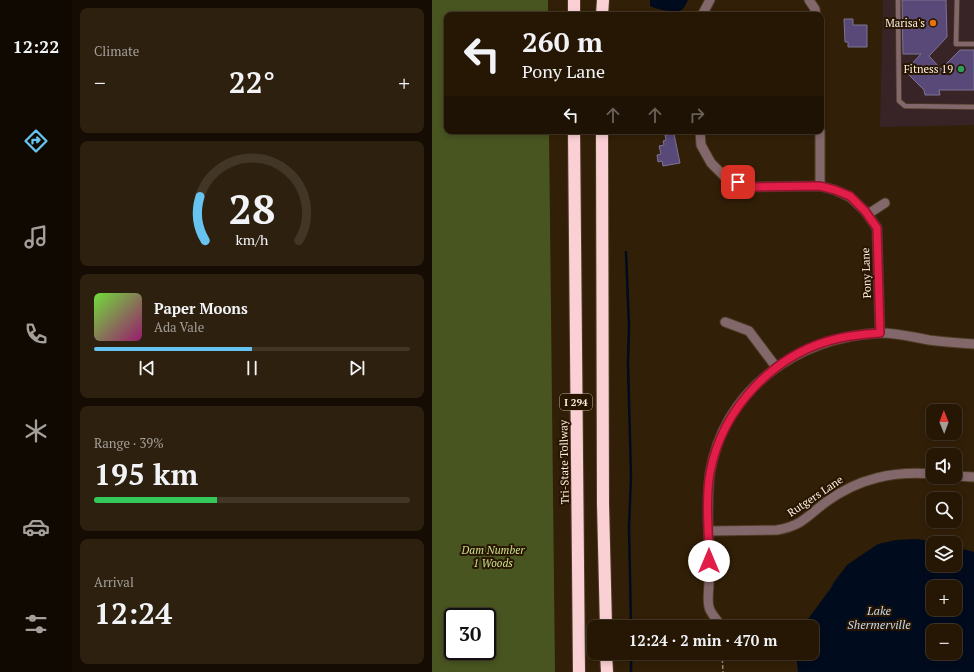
<!DOCTYPE html>
<html lang="en">
<head>
<meta charset="utf-8">
<style>
	body { margin:0; font-family:"PT Serif",serif; background:#2e200f; color:#f1f3f6; height:100vh; display:flex; flex-direction:column; font-size:15px; white-space:nowrap }
	* { box-sizing:border-box; margin:0 }
	p { font-size:13px; color:#a49f9a }
	.icon { flex:none; width:22px; height:22px; fill:none; stroke:currentColor; stroke-width:2; stroke-linecap:round; stroke-linejoin:round }
	.map { position:relative; flex:1; overflow:hidden }
	.side { display:flex; flex-direction:column; gap:8px; padding:8px; background:#150d03; width:360px }
	.side>* { flex:none }
	.hud { position:absolute; left:12px; top:12px; width:380px; height:122px; border-radius:8px; box-shadow:0 2px 6px #0003,0 0 0 1px #423627; background:#261705; color:#f1f3f6; overflow:hidden }
	.needle { width:26px; rotate:359deg }
	.buttons { position:absolute; left:494px; top:404px; display:grid; gap:8px }
	.buttons a { display:grid; place-items:center; width:36px; height:36px; border-radius:8px; background:#261705; box-shadow:0 2px 6px #0003,0 0 0 1px #423627; font-size:20px }
	.speed { position:absolute; left:12px; top:608px; display:flex; gap:8px; font-size:20px; font-weight:700; text-align:center }
	.speed>* { display:grid; place-content:center; width:52px; height:52px; border-radius:50%; background:#261705; box-shadow:0 2px 6px #0003,0 0 0 1px #423627; line-height:1 }
	.speed .limit { border:2px solid #111; border-radius:6px; background:#fff; color:#111 }
	.pin { position:absolute; display:grid; place-items:center; width:34px; height:34px; color:#fff; margin:-17px; border-radius:8px; box-shadow:0 2px 6px #0006 }
	.me { position:absolute; width:44px; margin:-22px; rotate:0deg; stroke-linejoin:round; filter:drop-shadow(0 0 3px #0008) }
	.turn { display:flex; align-items:center; gap:14px; height:84px; padding:0 12px; font-size:18px }
	.turn .icon { width:52px; height:52px; stroke-width:2.5 }
	.turn b { display:block; font-size:28px; line-height:34px }
	.lanes { display:flex; align-items:center; height:38px; padding:0 12px; background:#0003; justify-content:center; gap:20px; direction:ltr }
	.lanes .off { opacity:.35 }
	.big { font-size:30px; font-weight:700; line-height:1.1 }
	.side .card { flex:1; display:flex; flex-direction:column; justify-content:center; gap:6px; min-width:0; padding:0 14px; border-radius:8px; background:#2e200f }
	.side .dial { align-items:center; gap:0 }
	.dial svg { height:104px; overflow:visible; fill:none; stroke:#423627; stroke-width:7; stroke-linecap:round; text-anchor:middle }
	.dial text { fill:#f1f3f6; stroke:none }
	.song { display:flex; align-items:center; gap:12px }
	.cover { width:48px; height:48px; border-radius:6px; background:linear-gradient(135deg,hsl(100 70% 55%),hsl(320 70% 35%)) }
	.played { height:4px; border-radius:2px; background:linear-gradient(90deg,#67c4f0 50%,#423627 50%) }
	.keys { display:flex; justify-content:space-around; direction:ltr }
	.heat { display:flex; justify-content:space-between; align-items:center; font-size:22px; direction:ltr }
	.charge { height:6px; border-radius:3px; background:linear-gradient(90deg,#34c759 39%,#423627 0) }
	.trip { position:absolute; left:155px; top:620px; width:232px; height:40px; border-radius:8px; background:#261705; box-shadow:0 2px 6px #0003,0 0 0 1px #423627; font-weight:700; line-height:40px; text-align:center }
	main { display:flex; flex:1; min-height:0 }
	.tab-bar { display:flex; flex-direction:column; width:72px; justify-content:space-around; align-items:center; background:#0f0902; color:#a49f9a }
	.tab-bar .icon { width:28px; height:28px }
	.tab-bar .current { color:#67c4f0 }
	.tab-bar b { font-size:18px; color:#f1f3f6 }
	.map>svg:first-child { display:block }
	.commercial { fill:#382427 }
	.forest { fill:#485520; fill-rule:evenodd }
	.water { fill:#000b1d; fill-rule:evenodd }
	.lines { fill:none; stroke-linecap:round; stroke-linejoin:round }
	.stream { stroke:#000b1d; stroke-width:2.5 }
	.building { fill:#584979; stroke:#7c7492 }
	.lane-casing { stroke:#4e3c26; stroke-width:6 }
	.street-casing { stroke:#4e3c26; stroke-width:11 }
	.highway-casing { stroke:#4e3c26; stroke-width:14 }
	.path { stroke:#988875; stroke-width:1.5; stroke-dasharray:4 2; stroke-linecap:butt }
	.lane { stroke:#83686b; stroke-width:4.5 }
	.street { stroke:#83686b; stroke-width:9 }
	.highway { stroke:#fad0d5; stroke-width:12 }
	.route-casing { stroke:#92132f; stroke-width:10 }
	.route { stroke:#e11d48; stroke-width:7 }
	.food-dot { fill:#e8710a; stroke:#281500; stroke-width:1.5 }
	.leisure-dot { fill:#2e9e5b; stroke:#281500; stroke-width:1.5 }
	.labels { text-anchor:middle; dominant-baseline:central; stroke-width:4; stroke-linejoin:round; paint-order:stroke }
	.shield { fill:#281500; stroke:#bdae9e; stroke-width:1 }
	.shield-label { font-size:10px; font-weight:bold; fill:#fdf0e2 }
	.poi-label { font-size:11px; fill:#fdf0e2; stroke:#281500; text-anchor:end }
	.street-label { font-size:11px; fill:#fdf0e2; stroke:#281500 }
	.park-label { font-size:11px; font-style:italic; fill:#cce391; stroke:#281500 }
	.water-label { font-size:12px; font-style:italic; fill:#c2daf3; stroke:#281500 }
</style>
</head>
<body>
<main>
<nav class="tab-bar">
<b>12:22</b>
<svg class="icon current" aria-label="directions" viewBox="0 0 24 24"><path d="M12 3l9 9-9 9-9-9zM9 14v-3h6M13 9l2 2-2 2"/></svg>
<svg class="icon" aria-label="music" viewBox="0 0 24 24"><path d="M9 18V5l10-2v13"/><circle cx="6" cy="18" r="3"/><circle cx="16" cy="16" r="3"/></svg>
<svg class="icon" aria-label="phone" viewBox="0 0 24 24"><path d="M5 4h4l2 5-3 2q2 4 5 5l2-3 5 2v4C11 20 4 13 5 4z"/></svg>
<svg class="icon" aria-label="climate" viewBox="0 0 24 24"><path d="M12 3v18M4 7l16 10M4 17L20 7"/></svg>
<svg class="icon" aria-label="car" viewBox="0 0 24 24"><path d="M5 17H2v-5l4-1 3-4h7l3 4 3 1v5h-3M9 17h6M6 11h13"/><circle cx="7" cy="17" r="2"/><circle cx="17" cy="17" r="2"/></svg>
<svg class="icon" aria-label="filters" viewBox="0 0 24 24"><path d="M4 7h16M4 17h16"/><circle cx="9" cy="7" r="2"/><circle cx="15" cy="17" r="2"/></svg>
</nav>
<section class="side">
<div class="card"><p>Climate</p>
<div class="heat"><a>−</a><b class="big">22°</b><a>+</a></div>
</div>
<div class="card dial"><svg viewBox="0 0 100 80">
<path d="M14 69A42 42 0 1 1 86 69"/>
<path d="M14 69A42 42 0 0 1 10 35" stroke="#67c4f0"/>
<text x="50" y="56" font-size="32" font-weight="700">28</text>
<text x="50" y="72" font-size="11">km/h</text>
</svg></div>
<div class="card">
<div class="song"><i class="cover"></i><div><b>Paper Moons</b><p>Ada Vale</p></div></div>
<div class="played"></div>
<div class="keys"><svg class="icon" aria-label="previous" viewBox="0 0 24 24"><path d="M18 5L8 12l10 7zM5 5v14"/></svg><svg class="icon" aria-label="pause" viewBox="0 0 24 24"><path d="M8 5v14M16 5v14"/></svg><svg class="icon" aria-label="next" viewBox="0 0 24 24"><path d="M6 5l10 7-10 7zM19 5v14"/></svg></div>
</div>
<div class="card"><p>Range · 39%</p><b class="big">195 km</b><div class="charge"></div></div>
<div class="card"><p>Arrival</p><b class="big">12:24</b></div>
</section>
<div class="map">
<svg width="542" height="672" viewBox="0 0 542 672">
	<rect width="100%" height="100%" fill="#321f07"/>
	<path class="commercial" d="M451,0H542V125L448,127Z"/>
	<path class="forest" d="M0,0H116V15H15V131H117L123,672H0ZM21,617H55V651H21Z"/>
	<g class="water">
		<path d="M218,0H256C254,4 252,9 248,11C243,13 223,9 218,6Z"/>
		<path d="M485,539L512,543H501V565H523V547L542,552V672H366L364,653H380V627H370L399,588L402,582L415,565L446,544L464,540ZM501,587H523V609H501ZM501,631H523V653H501Z"/>
	</g>
	<g class="lines">
		<g class="stream">
			<path d="M194,252L197,326L196,363L199,476L197,527L199,627"/>
			<path d="M199,672V653"/>
		</g>
	</g>
	<g class="building">
		<path d="M470,0H514L515,37L497,56L509,69L528,50H542V90H507L508,95H493L492,90L473,71L489,54H471Z"/>
		<path d="M412,19H421V25H435V47H416V42H413Z"/>
		<path d="M242,134L248,163L231,166L230,161L226,162L225,155L229,154L227,146L232,145L231,141L234,140L233,135Z"/>
	</g>
	<g class="lines">
		<g class="lane-casing">
			<g id="lane">
				<path d="M466,0L467,101L473,106L542,107"/>
				<path d="M525,0L524,44H542"/>
			</g>
		</g>
		<g class="street-casing">
			<g id="street">
				<path d="M377,0L383,9L384,15"/>
				<path d="M270,15L278,0"/>
				<path d="M268,131L269,145L279,163L294,178L317,187L388,186L403,190L418,197L433,211L445,228L448,333"/>
				<path d="M388,131V186"/>
				<path d="M436,214L453,203"/>
				<path d="M293,322L317,331L344,367"/>
				<path d="M523,476L542,477"/>
				<path d="M277,531L345,530C370,526 375,516 394,502C427,478 461,471 501,474"/>
				<path d="M290,627C286,621 278,613 277,607C275,600 277,590 277,582C277,561 277,540 276,519C276,503 276,488 278,473C292,390 364,338 446,333C463,332 480,337 497,340C512,342 527,343 542,344"/>
			</g>
		</g>
		<g class="highway-casing">
			<g id="highway">
				<path d="M142,15V0"/>
				<path d="M170,15L171,0"/>
				<path d="M142,131L147,672"/>
				<path d="M170,131L171,504L174,627"/>
				<path d="M174,653L175,672"/>
			</g>
		</g>
		<path class="path" d="M290,653L291,672"/>
		<use href="#lane" class="lane"/>
		<use href="#street" class="street"/>
		<use href="#highway" class="highway"/>
	</g>
	<g class="lines">
		<g class="route-casing">
			<path id="route" d="M277,561C277,532 273,502 278,473C290,408 343,352 408,338C421,335 434,334 448,333L445,228L433,211L418,196L403,190L388,186L317,187L306,182"/>
		</g>
		<use href="#route" class="route"/>
	</g>
	<circle class="food-dot" cx="501" cy="23" r="4"/>
	<circle class="leisure-dot" cx="529" cy="69" r="4"/>
	<g class="labels">
		<rect class="shield" x="128" y="394" width="32" height="16" rx="3"/>
		<g class="shield-label">
			<text x="144" y="402">I 294</text>
		</g>
		<g class="poi-label">
			<text x="493" y="23">Marisa's</text>
			<text x="521" y="69">Fitness 19</text>
		</g>
		<g class="street-label">
			<text transform="translate(434 273) rotate(-92)">Pony Lane</text>
			<text transform="translate(132 462) rotate(-91)">Tri-State Tollway</text>
			<text transform="translate(383 496) rotate(-34)">Rutgers Lane</text>
		</g>
		<g class="park-label">
			<text x="61" y="550">Dam Number<tspan x="61" dy="13">1 Woods</tspan></text>
		</g>
		<g class="water-label">
			<text x="447" y="610">Lake<tspan x="447" dy="14">Shermerville</tspan></text>
		</g>
	</g>
</svg>
<div class="buttons">
<a><svg class="needle" viewBox="-14 -14 28 28"><path d="M0-13l5 13h-10z" fill="#e53935"/><path d="M0 13l5-13h-10z" fill="#a49f9a"/></svg></a>
<a><svg class="icon" aria-label="sound" viewBox="0 0 24 24"><path d="M4 9h4l5-4v14l-5-4H4zM17 9q2 3 0 6"/></svg></a>
<a><svg class="icon" aria-label="search" viewBox="0 0 24 24"><circle cx="10" cy="10" r="6"/><path d="M15 15l6 6"/></svg></a>
<a><svg class="icon" aria-label="layers" viewBox="0 0 24 24"><path d="M12 4l9 5-9 5-9-5zM3 14l9 5 9-5"/></svg></a>
<a>+</a>
<a>−</a>
</div>
<div class="speed"><div class="limit">30</div></div>
<div class="pin" style="left:306px;top:182px;background:#d93025"><svg class="icon" aria-label="arrive" viewBox="0 0 24 24"><path d="M6 21V4h12l-3 4 3 4H6"/></svg></div>
<svg class="me" style="left:277px;top:561px" viewBox="-20 -20 40 40"><circle r="19" fill="#fff"/><path d="M0-13L10 11 0 6-10 11z" fill="#e11d48"/></svg>
<div class="trip">12:24 · 2 min · 470 m</div>
<div class="hud">
<div class="turn"><svg class="icon" aria-label="left" viewBox="0 0 24 24"><path d="M17 20v-9H6M10 6l-5 5 5 5"/></svg><div><b>260 m</b>Pony Lane</div></div>
<div class="lanes"><svg class="icon" aria-label="left" viewBox="0 0 24 24"><path d="M17 20v-9H6M10 6l-5 5 5 5"/></svg><svg class="icon off" aria-label="ahead" viewBox="0 0 24 24"><path d="M12 20V5M6 11l6-6 6 6"/></svg><svg class="icon off" aria-label="ahead" viewBox="0 0 24 24"><path d="M12 20V5M6 11l6-6 6 6"/></svg><svg class="icon off" aria-label="right" viewBox="0 0 24 24"><path d="M7 20v-9h11M14 6l5 5-5 5"/></svg></div>
</div>
</div>
</main>
</body>
</html>
